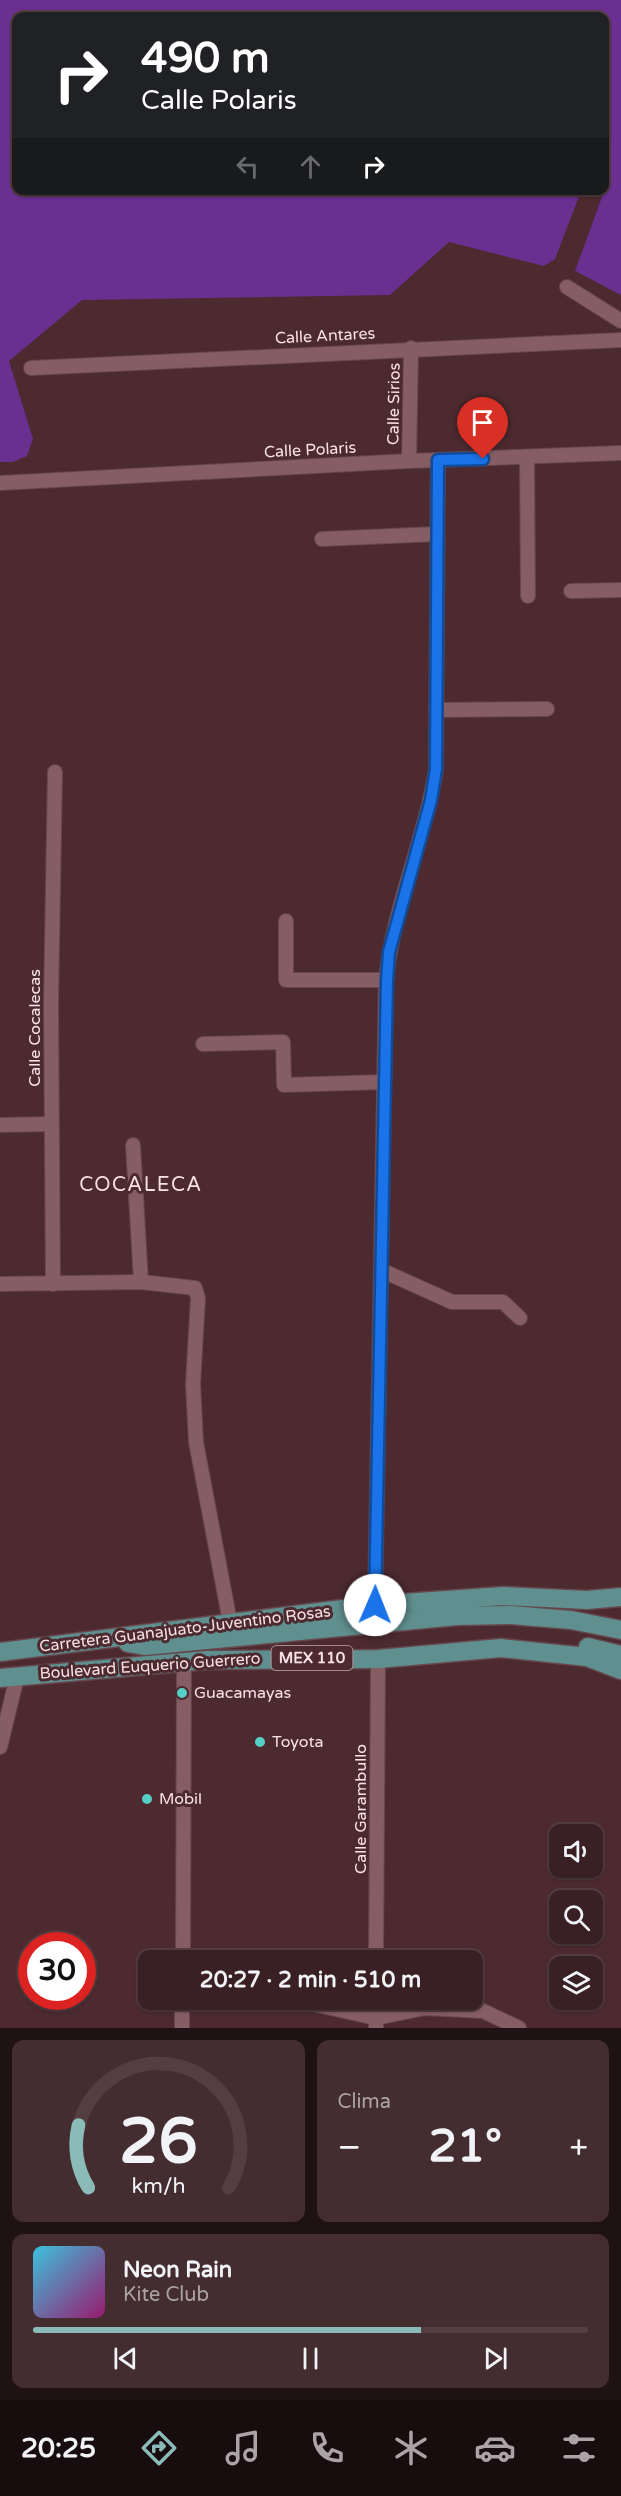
<!DOCTYPE html>
<html lang="es">
<head>
<meta charset="utf-8">
<style>
	body { margin:0; font-family:"Varela Round",sans-serif; background:#442d31; color:#f1f3f6; height:100vh; display:flex; flex-direction:column; font-size:22px; white-space:nowrap }
	* { box-sizing:border-box; margin:0 }
	p { font-size:20px; color:#aba3a6 }
	.icon { flex:none; width:33px; height:33px; fill:none; stroke:currentColor; stroke-width:2; stroke-linecap:round; stroke-linejoin:round }
	.map { position:relative; height:2028px; overflow:hidden }
	.details { display:flex; flex-direction:column; gap:12px; padding:12px; background:#1f1214; flex:1 }
	.details>* { flex:none }
	.hud { position:absolute; left:12px; top:12px; width:597px; height:183px; border-radius:12px; box-shadow:0 2px 4px #0004,0 0 0 2px #533e41; background:#202124; color:#fff; overflow:hidden }
	.controls { position:absolute; left:549px; top:1824px; display:grid; gap:12px }
	.controls a { display:grid; place-items:center; width:54px; height:54px; border-radius:12px; background:#392024; box-shadow:0 2px 4px #0004,0 0 0 2px #533e41; font-size:30px }
	.speed { position:absolute; left:18px; top:1932px; display:flex; gap:12px; font-size:30px; font-weight:700; text-align:center }
	.speed>* { display:grid; place-content:center; width:78px; height:78px; border-radius:50%; background:#392024; box-shadow:0 2px 4px #0004,0 0 0 2px #533e41; line-height:1 }
	.speed .limit { border:9px solid #d22; background:#fff; color:#111 }
	.pin { position:absolute; display:grid; place-items:center; width:51px; height:51px; color:#fff; margin:-62px -26px; border-radius:50% 50% 50% 0; rotate:-45deg; box-shadow:0 0 6px #0007 }
	.pin .icon { rotate:45deg }
	.me { position:absolute; width:66px; margin:-33px; rotate:1deg; stroke-linejoin:round; filter:drop-shadow(0 0 4px #0008) }
	.turn { display:flex; align-items:center; gap:21px; height:126px; padding:0 30px; font-size:27px }
	.turn .icon { width:78px; height:78px; stroke-width:2.5 }
	.turn b { display:block; font-size:42px; line-height:51px }
	.lanes { display:flex; align-items:center; height:57px; padding:0 30px; background:#0003; justify-content:center; gap:30px; direction:ltr }
	.lanes .off { opacity:.35 }
	.big { font-size:45px; font-weight:800; line-height:1.1 }
	.details .card { flex:1; display:flex; flex-direction:column; justify-content:center; gap:9px; min-width:0; padding:0 21px; border-radius:12px; background:#442d31 }
	.details .dial { align-items:center; gap:0 }
	.dial svg { height:156px; overflow:visible; fill:none; stroke:#533e41; stroke-width:7; stroke-linecap:round; text-anchor:middle }
	.dial text { fill:#f1f3f6; stroke:none }
	.song { display:flex; align-items:center; gap:18px }
	.cover { width:72px; height:72px; border-radius:9px; background:linear-gradient(135deg,hsl(190 70% 55%),hsl(320 70% 35%)) }
	.played { height:6px; border-radius:3px; background:linear-gradient(90deg,#8bbbb9 70%,#533e41 70%) }
	.keys { display:flex; justify-content:space-around; direction:ltr }
	.heat { display:flex; justify-content:space-between; align-items:center; font-size:33px; direction:ltr }
	.details .tiles { flex:1; display:grid; gap:12px; grid-template-columns:1fr 1fr }
	.card:last-child { grid-column:span 2 }
	.trip { position:absolute; left:138px; top:1950px; width:345px; height:60px; border-radius:12px; background:#392024; box-shadow:0 2px 4px #0004,0 0 0 2px #533e41; font-weight:800; line-height:60px; text-align:center }
	.tabs { display:flex; height:96px; justify-content:space-around; align-items:center; background:#170d0e; color:#aba3a6 }
	.tabs .icon { width:42px; height:42px }
	.tabs .active { color:#8bbbb9 }
	.tabs b { font-size:27px; color:#f1f3f6 }
	.map>svg:first-child { display:block }
	.green { fill:#693090 }
	.lines { fill:none; stroke-linecap:round; stroke-linejoin:round }
	.street-casing { stroke:#65474d; stroke-width:16 }
	.primary-casing { stroke:#65474d; stroke-width:21 }
	.street { stroke:#855d63; stroke-width:14 }
	.primary { stroke:#5f8f8e; stroke-width:18 }
	.route-casing { stroke:#114b97; stroke-width:15 }
	.route { stroke:#1a73e8; stroke-width:10 }
	.poi-dot { fill:#55cec5; stroke:#4c2a30; stroke-width:2 }
	.labels { text-anchor:middle; dominant-baseline:central; stroke-width:6; stroke-linejoin:round; paint-order:stroke }
	.shield { fill:#4c2a30; stroke:#c4aaae; stroke-width:1.5 }
	.shield-label { font-size:15px; font-weight:bold; fill:#f8e1e4 }
	.street-label { font-size:16px; fill:#f8e1e4; stroke:#4c2a30 }
	.poi-label { font-size:16px; fill:#f8e1e4; stroke:#4c2a30; text-anchor:start }
	.quarter-label { font-size:20px; letter-spacing:1.5px; fill:#f8e1e4; stroke:#4c2a30 }
</style>
</head>
<body>
<div class="map">
<svg width="621" height="2028" viewBox="0 0 621 2028">
	<rect width="100%" height="100%" fill="#4c2a30"/>
	<path class="green" d="M0,0H621V295L575,271L603,194L595,191L604,190V16H16V190L581,191L555,259L544,266L449,242L390,295L82,300L9,361L33,439L27,456L13,462H0Z"/>
	<g class="lines">
		<g class="street-casing">
			<g id="street">
				<path d="M567,287L621,321"/>
				<path d="M31,368L621,340"/>
				<path d="M527,457L528,596"/>
				<path d="M409,461L411,348"/>
				<path d="M0,483L409,461L621,453"/>
				<path d="M322,539L437,534"/>
				<path d="M571,591L621,590"/>
				<path d="M436,710L547,709"/>
				<path d="M286,921V980H386"/>
				<path d="M203,1044L283,1042L284,1085L384,1082"/>
				<path d="M0,1125L51,1124"/>
				<path d="M133,1145L141,1282"/>
				<path d="M381,1270L452,1302H503L520,1318"/>
				<path d="M0,1284L141,1282L195,1288L198,1298L193,1384L196,1442L230,1622"/>
				<path d="M53,1284L51,1003L55,772"/>
				<path d="M375,1605L386,980C393,908 425,840 436,769L438,460"/>
				<path d="M0,1747L17,1677"/>
				<path d="M183,1960L184,1662"/>
				<path d="M376,1960L378,1659"/>
				<path d="M295,2000L376,2018L425,2008L483,2011L519,2028"/>
				<path d="M376,2000V2028"/>
				<path d="M182,2028V2000"/>
			</g>
		</g>
		<g class="primary-casing">
			<g id="primary">
				<path d="M128,1643L145,1646L457,1616L511,1615L571,1620L621,1630"/>
				<path d="M588,1647L621,1655"/>
				<path d="M0,1652L375,1605L503,1596L587,1600L621,1597"/>
				<path d="M0,1678L207,1660L378,1659L501,1648L587,1657L621,1670"/>
			</g>
		</g>
		<use href="#street" class="street"/>
		<use href="#primary" class="primary"/>
	</g>
	<g class="lines">
		<g class="route-casing">
			<path id="route" d="M375,1605L387,980L389,952L431,800L436,769L438,460L483,459"/>
		</g>
		<use href="#route" class="route"/>
	</g>
	<g class="poi-dot">
		<circle cx="182" cy="1693" r="6"/>
		<circle cx="260" cy="1742" r="6"/>
		<circle cx="147" cy="1799" r="6"/>
	</g>
	<g class="labels">
		<rect class="shield" x="271.5" y="1646" width="81" height="24" rx="4.5"/>
		<g class="shield-label">
			<text x="312" y="1658">MEX 110</text>
		</g>
		<g class="street-label">
			<text transform="translate(325 336) rotate(-3)">Calle Antares</text>
			<text transform="translate(394 404) rotate(-89)">Calle Sirios</text>
			<text transform="translate(310 450) rotate(-3)">Calle Polaris</text>
			<text transform="translate(35 1028) rotate(-90)">Calle Cocalecas</text>
			<text transform="translate(185 1629) rotate(-7)">Carretera Guanajuato-Juventino Rosas</text>
			<text transform="translate(150 1666) rotate(-4)">Boulevard Euquerio Guerrero</text>
			<text transform="translate(361 1809) rotate(-90)">Calle Garambullo</text>
		</g>
		<g class="poi-label">
			<text x="194" y="1693">Guacamayas</text>
			<text x="272" y="1742">Toyota</text>
			<text x="159" y="1799">Mobil</text>
		</g>
		<g class="quarter-label">
			<text x="141" y="1185">COCALECA</text>
		</g>
	</g>
</svg>
<div class="controls">
<a><svg class="icon" aria-label="sound" viewBox="0 0 24 24"><path d="M4 9h4l5-4v14l-5-4H4zM17 9q2 3 0 6"/></svg></a>
<a><svg class="icon" aria-label="search" viewBox="0 0 24 24"><circle cx="10" cy="10" r="6"/><path d="M15 15l6 6"/></svg></a>
<a><svg class="icon" aria-label="layers" viewBox="0 0 24 24"><path d="M12 4l9 5-9 5-9-5zM3 14l9 5 9-5"/></svg></a>
</div>
<div class="speed"><div class="limit">30</div></div>
<div class="pin" style="left:483px;top:459px;background:#d93025"><svg class="icon" aria-label="arrive" viewBox="0 0 24 24"><path d="M6 21V4h12l-3 4 3 4H6"/></svg></div>
<svg class="me" style="left:375px;top:1605px" viewBox="-20 -20 40 40"><circle r="19" fill="#fff"/><path d="M0-13L10 11 0 6-10 11z" fill="#1a73e8"/></svg>
<div class="trip">20:27 · 2 min · 510 m</div>
<div class="hud">
<div class="turn"><svg class="icon" aria-label="right" viewBox="0 0 24 24"><path d="M7 20v-9h11M14 6l5 5-5 5"/></svg><div><b>490 m</b>Calle Polaris</div></div>
<div class="lanes"><svg class="icon off" aria-label="left" viewBox="0 0 24 24"><path d="M17 20v-9H6M10 6l-5 5 5 5"/></svg><svg class="icon off" aria-label="ahead" viewBox="0 0 24 24"><path d="M12 20V5M6 11l6-6 6 6"/></svg><svg class="icon" aria-label="right" viewBox="0 0 24 24"><path d="M7 20v-9h11M14 6l5 5-5 5"/></svg></div>
</div>
</div>
<section class="details">
<div class="tiles">
<div class="card dial"><svg viewBox="0 0 100 80">
<path d="M14 69A42 42 0 1 1 86 69"/>
<path d="M14 69A42 42 0 0 1 9 37" stroke="#8bbbb9"/>
<text x="50" y="56" font-size="32" font-weight="700">26</text>
<text x="50" y="72" font-size="11">km/h</text>
</svg></div>
<div class="card"><p>Clima</p>
<div class="heat"><a>−</a><b class="big">21°</b><a>+</a></div>
</div>
<div class="card">
<div class="song"><i class="cover"></i><div><b>Neon Rain</b><p>Kite Club</p></div></div>
<div class="played"></div>
<div class="keys"><svg class="icon" aria-label="previous" viewBox="0 0 24 24"><path d="M18 5L8 12l10 7zM5 5v14"/></svg><svg class="icon" aria-label="pause" viewBox="0 0 24 24"><path d="M8 5v14M16 5v14"/></svg><svg class="icon" aria-label="next" viewBox="0 0 24 24"><path d="M6 5l10 7-10 7zM19 5v14"/></svg></div>
</div>
</div>
</section>
<nav class="tabs">
<b>20:25</b>
<svg class="icon active" aria-label="directions" viewBox="0 0 24 24"><path d="M12 3l9 9-9 9-9-9zM9 14v-3h6M13 9l2 2-2 2"/></svg>
<svg class="icon" aria-label="music" viewBox="0 0 24 24"><path d="M9 18V5l10-2v13"/><circle cx="6" cy="18" r="3"/><circle cx="16" cy="16" r="3"/></svg>
<svg class="icon" aria-label="phone" viewBox="0 0 24 24"><path d="M5 4h4l2 5-3 2q2 4 5 5l2-3 5 2v4C11 20 4 13 5 4z"/></svg>
<svg class="icon" aria-label="climate" viewBox="0 0 24 24"><path d="M12 3v18M4 7l16 10M4 17L20 7"/></svg>
<svg class="icon" aria-label="car" viewBox="0 0 24 24"><path d="M5 17H2v-5l4-1 3-4h7l3 4 3 1v5h-3M9 17h6M6 11h13"/><circle cx="7" cy="17" r="2"/><circle cx="17" cy="17" r="2"/></svg>
<svg class="icon" aria-label="filters" viewBox="0 0 24 24"><path d="M4 7h16M4 17h16"/><circle cx="9" cy="7" r="2"/><circle cx="15" cy="17" r="2"/></svg>
</nav>
</body>
</html>
